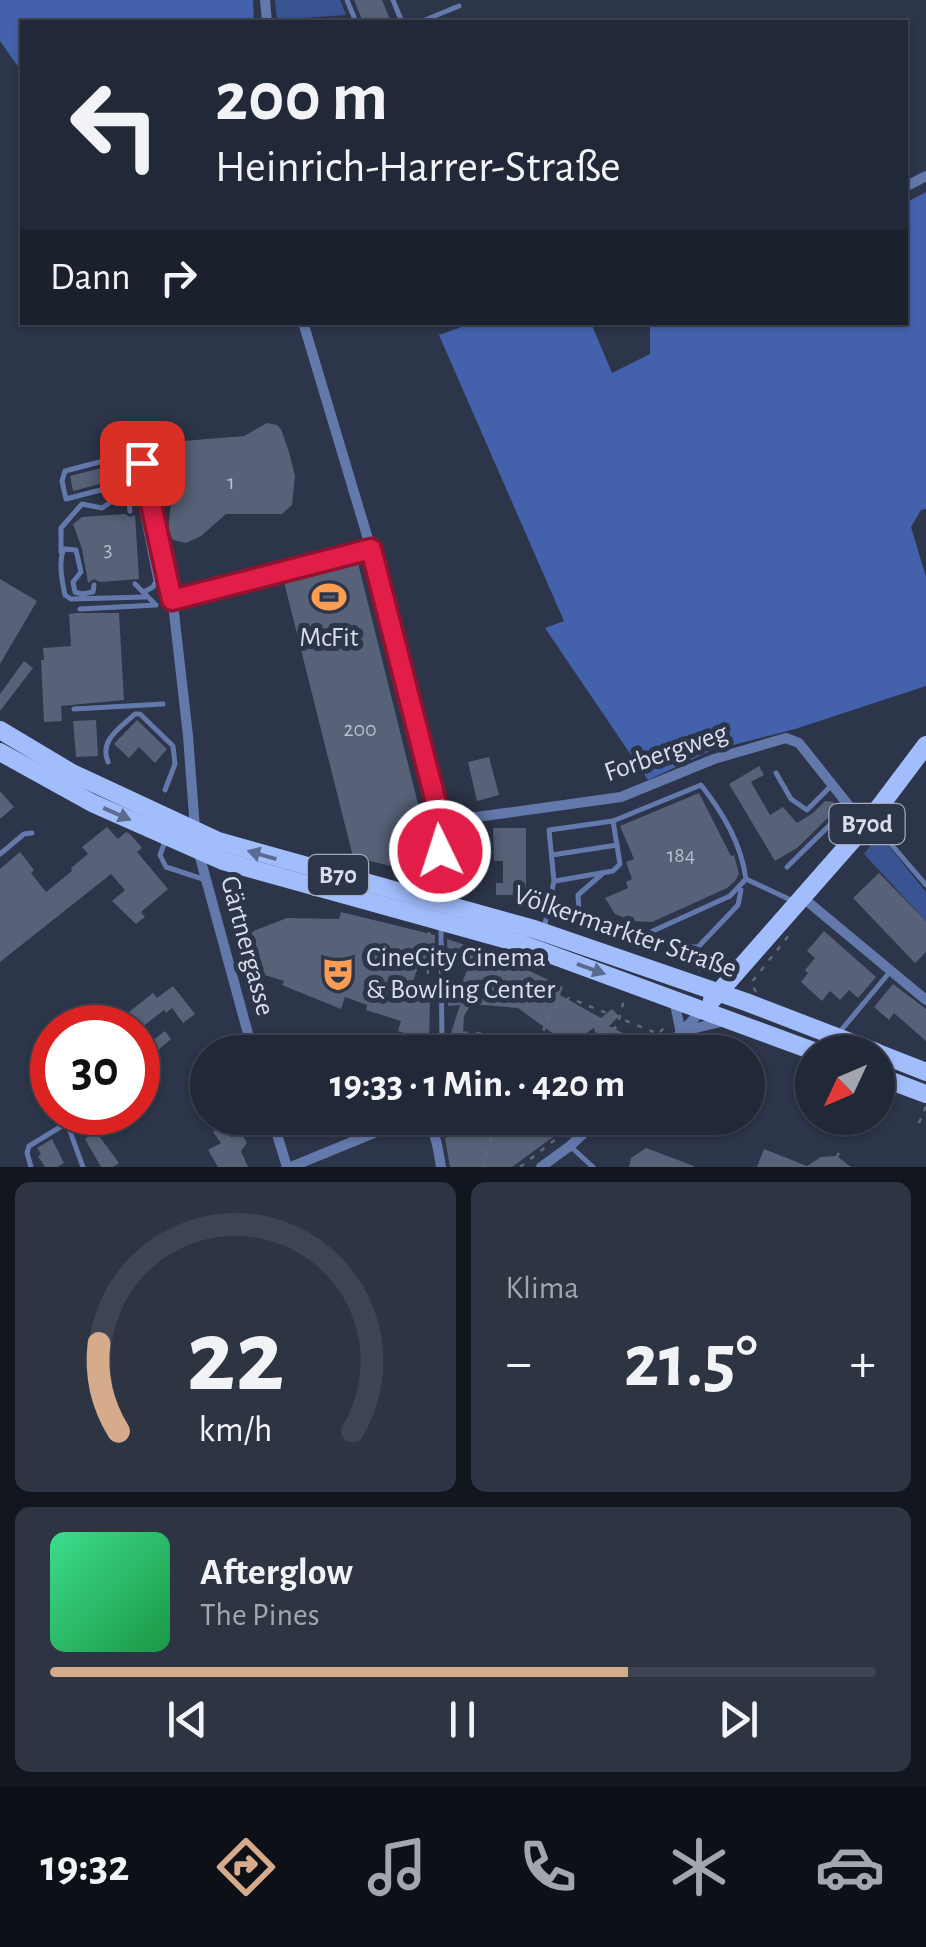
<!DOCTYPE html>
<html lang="de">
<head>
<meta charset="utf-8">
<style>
	body { margin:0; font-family:"Alegreya Sans",sans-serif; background:#2d3442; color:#f1f3f6; height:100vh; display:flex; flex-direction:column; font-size:38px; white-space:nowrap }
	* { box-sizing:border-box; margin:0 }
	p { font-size:32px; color:#a2a6ad }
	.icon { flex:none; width:55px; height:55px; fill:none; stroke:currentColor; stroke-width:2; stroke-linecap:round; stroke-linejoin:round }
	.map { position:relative; height:1167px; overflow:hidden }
	.drawer { display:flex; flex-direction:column; gap:15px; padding:15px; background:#12161e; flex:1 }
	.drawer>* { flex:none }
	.top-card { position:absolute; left:20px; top:20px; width:888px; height:305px; border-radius:0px; box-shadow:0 2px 8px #0004,0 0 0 2px #3e4452; background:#212837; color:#f1f3f6; overflow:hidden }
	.needle { width:65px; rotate:226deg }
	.tools { position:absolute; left:795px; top:1035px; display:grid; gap:20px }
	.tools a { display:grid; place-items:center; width:100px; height:100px; border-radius:50%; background:#212837; box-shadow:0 2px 8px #0004,0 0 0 2px #3e4452; font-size:50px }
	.speed { position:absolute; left:30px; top:1005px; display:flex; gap:20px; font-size:50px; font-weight:700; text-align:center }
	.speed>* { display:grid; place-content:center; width:130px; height:130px; border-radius:50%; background:#212837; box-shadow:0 2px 8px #0004,0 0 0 2px #3e4452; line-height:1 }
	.speed .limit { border:15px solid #d22; background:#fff; color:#111 }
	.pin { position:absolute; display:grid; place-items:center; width:85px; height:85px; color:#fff; margin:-42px; border-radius:20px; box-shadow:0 5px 15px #0006 }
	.me { position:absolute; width:110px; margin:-55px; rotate:356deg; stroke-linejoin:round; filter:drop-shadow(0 0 8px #0008) }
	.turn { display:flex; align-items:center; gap:35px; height:210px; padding:0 30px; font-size:45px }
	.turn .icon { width:130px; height:130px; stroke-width:2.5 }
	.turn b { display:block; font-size:70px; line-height:85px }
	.then { display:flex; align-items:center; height:95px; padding:0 30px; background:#0003; gap:20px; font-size:38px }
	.big { font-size:75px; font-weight:700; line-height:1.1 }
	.drawer .card { flex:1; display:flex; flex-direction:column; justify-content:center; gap:15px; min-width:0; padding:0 35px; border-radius:15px; background:#2d3442 }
	.drawer .dial { align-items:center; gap:0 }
	.dial svg { height:260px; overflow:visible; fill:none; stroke:#3e4452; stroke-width:7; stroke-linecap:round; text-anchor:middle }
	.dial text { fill:#f1f3f6; stroke:none }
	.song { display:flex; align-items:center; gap:30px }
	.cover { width:120px; height:120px; border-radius:15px; background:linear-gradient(135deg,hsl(150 70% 55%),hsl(140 70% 35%)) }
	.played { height:10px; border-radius:5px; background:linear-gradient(90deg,#d6ab8b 70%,#3e4452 70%) }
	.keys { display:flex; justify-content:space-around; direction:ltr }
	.heat { display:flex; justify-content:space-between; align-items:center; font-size:55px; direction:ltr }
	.drawer .tiles { flex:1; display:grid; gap:15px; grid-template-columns:1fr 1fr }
	.card:last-child { grid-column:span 2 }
	.trip { position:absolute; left:190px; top:1035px; width:575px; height:100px; border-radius:50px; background:#212837; box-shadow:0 2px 8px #0004,0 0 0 2px #3e4452; font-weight:700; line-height:100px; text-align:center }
	.tabs { display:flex; height:160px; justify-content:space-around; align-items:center; background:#0d1016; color:#a2a6ad }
	.tabs .icon { width:70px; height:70px }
	.tabs .current { color:#d6ab8b }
	.tabs b { font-size:45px; color:#f1f3f6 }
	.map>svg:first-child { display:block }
	.green { fill:#395393 }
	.forest { fill:#4462ac }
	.building { fill:#576177 }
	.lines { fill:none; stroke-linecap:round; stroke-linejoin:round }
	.path { stroke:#60687a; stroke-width:2.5; stroke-dasharray:5 8; stroke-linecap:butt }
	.service { stroke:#6379ac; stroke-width:5 }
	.minor { stroke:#6379ac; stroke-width:10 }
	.primary { stroke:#a2bdfb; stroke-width:18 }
	.oneway { fill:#5b6b90 }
	.route-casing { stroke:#92132f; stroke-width:25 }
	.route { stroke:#e11d48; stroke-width:18 }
	.labels { text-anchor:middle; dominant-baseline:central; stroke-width:10; stroke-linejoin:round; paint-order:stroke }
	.number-label { font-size:22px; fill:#b7becd }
	.shield { fill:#2c3549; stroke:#a4abba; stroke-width:2.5 }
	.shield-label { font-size:25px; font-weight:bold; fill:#d7ddea }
	.poi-label { font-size:28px; fill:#d7ddea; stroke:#2c3549 }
	.street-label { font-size:28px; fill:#d7ddea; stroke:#2c3549 }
</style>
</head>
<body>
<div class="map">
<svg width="926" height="1167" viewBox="0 0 926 1167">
	<rect width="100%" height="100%" fill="#2c3549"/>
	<g class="green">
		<path d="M275,0H340L346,15L277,20Z"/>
		<path d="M879,834L926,892V921L864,854Z"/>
	</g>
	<g class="forest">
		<path d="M0,0H253L254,22H22V72L0,41Z"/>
		<path d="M926,192V509L921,510L911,527L926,577V686L795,729L710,751L648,780L545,628L564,621L439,335L473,323H591L612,373L650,354V323L905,322V203Z"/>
	</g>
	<g class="building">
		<path d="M354,0H382L391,22H363Z"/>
		<path d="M267,423L277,425L281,429L289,452L295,476L292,505L282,514H226L201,536L186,543L173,540L168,530L171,503L163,457L168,449L183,441L244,436Z"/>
		<path d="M105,467L111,481L73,491L70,476Z"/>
		<path d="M125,514L130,517L135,515L139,579L100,582L94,579L88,583L82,549L73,524L82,517Z"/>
		<path d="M357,559L428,844L424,868L420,873L353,857L283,578Z"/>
		<path d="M0,579L37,601L0,664Z"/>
		<path d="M76,613H119L124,700L61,706L62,721L44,722L41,660H44L43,648L71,646L69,614Z"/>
		<path d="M24,661L33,668L0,711V694Z"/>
		<path d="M96,720L98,756L76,757L73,721Z"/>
		<path d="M137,720L167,749L155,763L139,747L129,758L114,744Z"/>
		<path d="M489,757L499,795L477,801L468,762Z"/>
		<path d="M759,766L764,775L751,782L770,815L783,807L797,823L813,813L825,801L833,802L838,808L797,848L775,861L729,784Z"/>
		<path d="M0,791L14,807L0,819Z"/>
		<path d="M699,793L731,856L734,855L739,874L735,881L727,888L652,922L632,921L615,914L605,898L628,888L626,882L632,879L626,862L634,859L620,826Z"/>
		<path d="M107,827L118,839L126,832L130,834L142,848L137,852L168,889L141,912L145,917L136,924L112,901L125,890L111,874L0,962V869L20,852L34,870L31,873L46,892L72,871L71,868L88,854L82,847Z"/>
		<path d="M493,828H526V895H496V883H503V861H494Z"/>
		<path d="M879,873L926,921V952L915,963L853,898Z"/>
		<path d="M341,912L435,935V961L421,959L412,984L423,986L420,998L430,1001L429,1041L398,1031L401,1021L366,1010L367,1005L345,997L341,1009L282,985L284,981L239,967L240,951L235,949L239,941L251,932L287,918L339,919Z"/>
		<path d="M824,931L876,977L858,998L849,990L840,1000L830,991L822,1001L801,982L808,973L805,970L815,958L807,951Z"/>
		<path d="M447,939L501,957L563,987L560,995L601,1018L612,1009L619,1016L609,1026L627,1035L620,1052H601L594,1028L576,1040L593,1052H578L518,1008L471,1004L464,1016L462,1052H449L448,1042L460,1005L448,1006V993L460,987L469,966L448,963Z"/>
		<path d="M893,984L926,1009V1041L894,1013L889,1020L874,1007Z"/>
		<path d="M173,986L195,1014L183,1023L172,1008L166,1013L164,1010L141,1028L129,1012L153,993L157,998Z"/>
		<path d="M165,1031L171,1039L141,1065L138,1051Z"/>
		<path d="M92,1117L101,1129L96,1132L119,1163L113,1167H101L85,1139L89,1136L81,1125Z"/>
		<path d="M443,1118H579L512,1167H450L445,1138L450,1136Z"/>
		<path d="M222,1125L231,1137L241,1132L247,1143L241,1151L248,1167H218L208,1150L221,1143L213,1132Z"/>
		<path d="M52,1139L64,1163L57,1167H45L38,1156L41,1154L37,1148Z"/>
		<path d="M646,1148L694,1166L693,1167H629L631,1158Z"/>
		<path d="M764,1149L807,1166L821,1157L837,1156L851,1167H757Z"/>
	</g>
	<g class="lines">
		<g class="path">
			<path d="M699,971L712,968"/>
			<path d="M756,992L751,983L793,930"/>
			<path d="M427,1000L429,932"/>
			<path d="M594,1038L615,1052"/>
			<path d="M539,1043L550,1012L569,998L659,1034"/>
			<path d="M427,1052V1040"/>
			<path d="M457,1052L456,1033C475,1032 503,1033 513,1049L593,1037L617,1027L625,996"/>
			<path d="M643,1052L668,1023"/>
			<path d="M919,1123L926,1106"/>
			<path d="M837,1156L839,1153"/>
			<path d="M483,1167L497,1118"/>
			<path d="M520,1167L583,1118"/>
		</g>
		<g class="service">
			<path d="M347,0L356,22"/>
			<path d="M393,0L402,22"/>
			<path d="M420,22L459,6"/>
			<path d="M140,463L117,469L107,460L65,471L62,481L66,499L143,479"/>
			<path d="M133,482L125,498L141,505L156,581L153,587L144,592"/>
			<path d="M61,552V528L82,504L102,508L120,496L129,503L130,511"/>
			<path d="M135,584L154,603"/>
			<path d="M94,585L93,592L82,594L75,592L73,582L81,572L76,550L64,549C58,561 62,581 65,595L71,599L145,597"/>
			<path d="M175,599L371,549"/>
			<path d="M80,609L156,605"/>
			<path d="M74,709L163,704"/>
			<path d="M108,762C99,740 120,728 135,714H140L173,746L175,764L165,790"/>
			<path d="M776,773L791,799L807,810L830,787"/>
			<path d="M873,823L926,885"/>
			<path d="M166,839L160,855L166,867L203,879"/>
			<path d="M0,854L24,834L32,833"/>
			<path d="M552,855L617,845"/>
			<path d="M787,867L849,806"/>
			<path d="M746,879L795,902"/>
			<path d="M555,881L613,871L620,864L613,821"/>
			<path d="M441,926L442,1052"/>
			<path d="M544,929L554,881L549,830L613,821L701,785C723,813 741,843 746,879L730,896L644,935L579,911L578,895L602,874"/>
			<path d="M644,935L677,947H698L738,905L741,890"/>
			<path d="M838,1034L889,973"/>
			<path d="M570,1146L593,1167"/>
			<path d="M31,1167L27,1153L29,1146L67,1123L83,1167"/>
		</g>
		<g class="minor">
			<path d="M265,0L267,22"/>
			<path d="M905,187L926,176"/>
			<path d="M303,322L371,549L441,822L435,903"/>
			<path d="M140,454L172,595L188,736L195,829"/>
			<path d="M441,822L621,797L714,759L786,738L799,743L865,826"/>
			<path d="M198,850L253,1052"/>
			<path d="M802,897L926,1000"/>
			<path d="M674,1000L681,1033"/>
			<path d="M683,1031L725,1021"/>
			<path d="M663,1052L703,1009"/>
			<path d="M272,1118L287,1167"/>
			<path d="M291,1167L408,1119C437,1117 437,1145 441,1167"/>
			<path d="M541,1167L570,1146L600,1118"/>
		</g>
		<g class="primary">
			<path d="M0,730L72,773L218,841L534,929L746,1002L876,1052"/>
			<path d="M0,752L92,803L223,861L522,944L816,1052"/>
			<path d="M712,1000L865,826L926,745"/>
			<path d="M878,1053L926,1072"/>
			<path d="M878,1076L926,1094"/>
		</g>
	</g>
	<defs><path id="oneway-solid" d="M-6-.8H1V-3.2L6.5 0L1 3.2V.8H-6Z" transform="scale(2.5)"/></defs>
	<g class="oneway">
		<use href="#oneway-solid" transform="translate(117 814) rotate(24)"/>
		<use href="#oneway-solid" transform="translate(262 855) rotate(-164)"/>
		<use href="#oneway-solid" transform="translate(591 969) rotate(20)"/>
	</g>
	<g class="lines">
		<g class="route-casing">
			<path id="route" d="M142,463L172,600L371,549L441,822L440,851"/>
		</g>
		<use href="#route" class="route"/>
	</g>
	<defs>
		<g id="stadium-bare" transform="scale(2.7)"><path d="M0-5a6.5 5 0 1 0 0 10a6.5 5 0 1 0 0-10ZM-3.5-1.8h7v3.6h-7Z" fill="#fd9d54" stroke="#2c3549" stroke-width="2.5" paint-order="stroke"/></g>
		<g id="theatre-bare" transform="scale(2.7)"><path d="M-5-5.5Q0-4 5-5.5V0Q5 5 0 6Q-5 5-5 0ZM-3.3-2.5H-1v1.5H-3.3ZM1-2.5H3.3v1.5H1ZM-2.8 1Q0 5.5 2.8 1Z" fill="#fd9d54" stroke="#2c3549" stroke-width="2.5" paint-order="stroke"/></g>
	</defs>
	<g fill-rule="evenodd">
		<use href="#stadium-bare" x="329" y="597"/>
		<use href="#theatre-bare" x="338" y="974"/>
	</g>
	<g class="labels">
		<g class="number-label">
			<text x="231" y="482">1</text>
			<text x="108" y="549">3</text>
			<text x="360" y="729">200</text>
			<text x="681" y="855">184</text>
		</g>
		<g class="shield">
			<rect x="829.5" y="804" width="75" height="40" rx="8"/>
			<rect x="308" y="855" width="60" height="40" rx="8"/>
		</g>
		<g class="shield-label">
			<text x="867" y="824">B70d</text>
			<text x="338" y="875">B70</text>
		</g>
		<g class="poi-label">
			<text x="329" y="638">McFit</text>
			<text x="366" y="958" text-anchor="start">CineCity Cinema<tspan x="366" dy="32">&amp; Bowling Center</tspan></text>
		</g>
		<g class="street-label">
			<text transform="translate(666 753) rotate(-19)">Forbergweg</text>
			<text transform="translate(625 932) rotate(19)">Völkermarkter Straße</text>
			<text transform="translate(247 946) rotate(75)">Gärtnergasse</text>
		</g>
	</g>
</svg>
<div class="tools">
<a><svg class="needle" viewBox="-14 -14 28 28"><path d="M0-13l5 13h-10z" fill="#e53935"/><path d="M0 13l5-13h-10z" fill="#a2a6ad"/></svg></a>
</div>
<div class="speed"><div class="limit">30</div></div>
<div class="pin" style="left:142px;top:463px;background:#d93025"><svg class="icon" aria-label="arrive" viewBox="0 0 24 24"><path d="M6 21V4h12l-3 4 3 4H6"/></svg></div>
<svg class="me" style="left:440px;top:851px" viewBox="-20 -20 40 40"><circle r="17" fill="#e11d48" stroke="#fff" stroke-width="3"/><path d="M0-11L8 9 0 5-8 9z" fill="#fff"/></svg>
<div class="trip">19:33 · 1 Min. · 420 m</div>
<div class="top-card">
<div class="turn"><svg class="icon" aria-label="left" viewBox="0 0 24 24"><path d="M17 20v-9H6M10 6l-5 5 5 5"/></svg><div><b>200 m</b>Heinrich-Harrer-Straße</div></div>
<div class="then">Dann<svg class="icon" aria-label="right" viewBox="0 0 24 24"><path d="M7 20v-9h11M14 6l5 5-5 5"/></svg></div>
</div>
</div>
<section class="drawer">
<div class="tiles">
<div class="card dial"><svg viewBox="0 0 100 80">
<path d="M14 69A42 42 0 1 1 86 69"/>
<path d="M14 69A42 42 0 0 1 8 42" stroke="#d6ab8b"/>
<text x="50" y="56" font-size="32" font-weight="700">22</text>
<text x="50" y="72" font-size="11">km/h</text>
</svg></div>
<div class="card"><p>Klima</p>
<div class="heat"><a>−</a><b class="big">21.5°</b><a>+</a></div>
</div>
<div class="card">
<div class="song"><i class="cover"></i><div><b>Afterglow</b><p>The Pines</p></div></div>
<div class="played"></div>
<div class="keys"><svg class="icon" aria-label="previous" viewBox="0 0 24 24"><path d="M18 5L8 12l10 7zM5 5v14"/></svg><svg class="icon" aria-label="pause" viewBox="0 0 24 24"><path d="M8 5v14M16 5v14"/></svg><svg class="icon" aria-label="next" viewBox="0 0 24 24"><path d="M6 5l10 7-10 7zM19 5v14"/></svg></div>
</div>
</div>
</section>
<nav class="tabs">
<b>19:32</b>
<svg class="icon current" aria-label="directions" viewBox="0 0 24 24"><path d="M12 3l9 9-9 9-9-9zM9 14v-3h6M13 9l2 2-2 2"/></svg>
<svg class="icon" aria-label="music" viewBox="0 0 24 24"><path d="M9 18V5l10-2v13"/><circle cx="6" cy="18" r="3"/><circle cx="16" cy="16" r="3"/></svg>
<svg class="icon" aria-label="phone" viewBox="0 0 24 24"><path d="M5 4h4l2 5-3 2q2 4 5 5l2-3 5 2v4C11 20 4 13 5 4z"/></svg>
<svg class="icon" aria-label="climate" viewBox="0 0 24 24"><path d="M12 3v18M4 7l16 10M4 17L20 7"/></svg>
<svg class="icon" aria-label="car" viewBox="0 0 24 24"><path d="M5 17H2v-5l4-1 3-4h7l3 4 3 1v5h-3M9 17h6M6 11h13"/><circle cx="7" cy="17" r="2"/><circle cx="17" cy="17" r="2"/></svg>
</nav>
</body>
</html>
